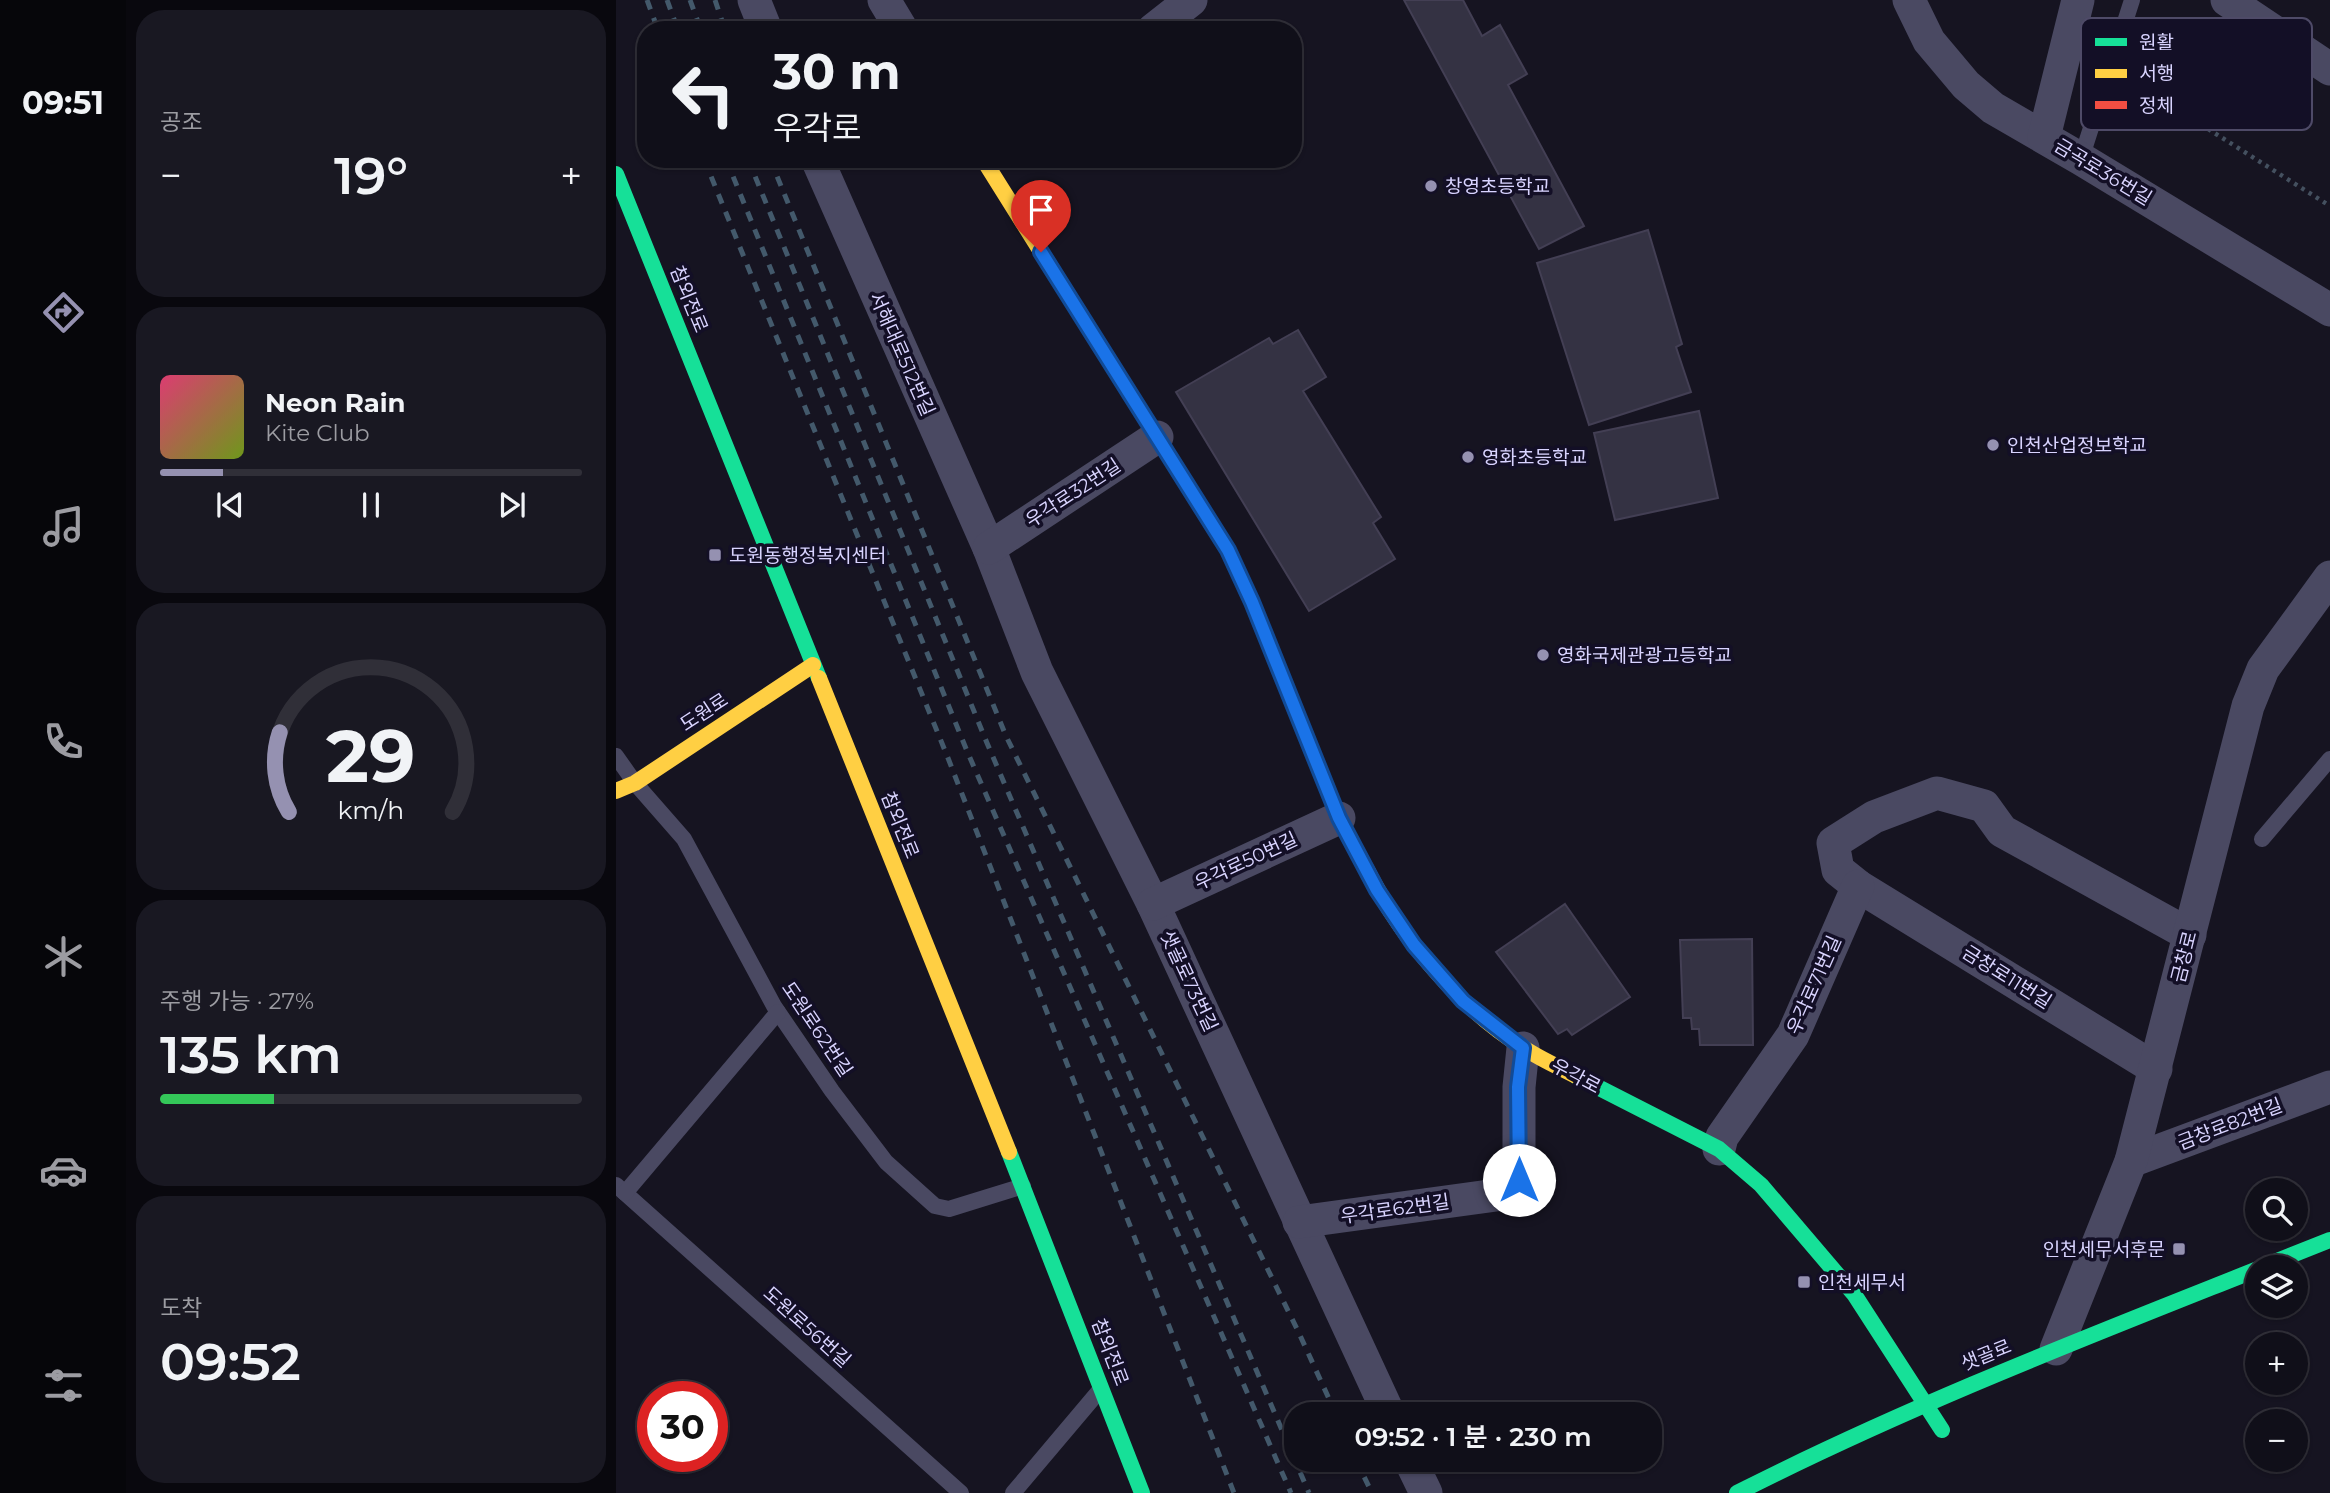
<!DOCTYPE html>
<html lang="ko">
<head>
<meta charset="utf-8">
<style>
	body { margin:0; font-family:Montserrat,"Noto Sans KR",sans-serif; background:#191822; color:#f1f3f6; height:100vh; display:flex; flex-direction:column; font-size:26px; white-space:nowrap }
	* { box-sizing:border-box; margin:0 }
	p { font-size:23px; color:#9c9ca2 }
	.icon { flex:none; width:38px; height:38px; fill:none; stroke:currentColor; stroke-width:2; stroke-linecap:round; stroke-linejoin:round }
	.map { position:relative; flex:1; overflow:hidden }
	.details { display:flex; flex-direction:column; gap:10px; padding:10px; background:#09080e; width:490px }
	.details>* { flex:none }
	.hud { position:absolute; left:21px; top:21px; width:665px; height:147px; border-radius:28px; box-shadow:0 2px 5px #0004,0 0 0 2px #302f38; background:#100f19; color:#f1f3f6; overflow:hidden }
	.buttons { position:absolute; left:1629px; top:1178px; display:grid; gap:14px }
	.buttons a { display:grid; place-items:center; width:63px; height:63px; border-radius:50%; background:#100f19; box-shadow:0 2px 5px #0004,0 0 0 2px #302f38; font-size:35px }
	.speed { position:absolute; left:21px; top:1381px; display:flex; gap:14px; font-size:35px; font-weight:700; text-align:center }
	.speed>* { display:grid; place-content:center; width:91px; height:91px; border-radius:50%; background:#100f19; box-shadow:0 2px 5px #0004,0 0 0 2px #302f38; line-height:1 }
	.speed .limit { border:10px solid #d22; background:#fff; color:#111 }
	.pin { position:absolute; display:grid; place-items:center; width:60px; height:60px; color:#fff; margin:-72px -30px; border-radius:50% 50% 50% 0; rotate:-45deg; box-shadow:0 0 7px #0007 }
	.pin .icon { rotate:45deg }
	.me { position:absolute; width:77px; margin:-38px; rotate:0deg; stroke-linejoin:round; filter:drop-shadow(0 0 5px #0008) }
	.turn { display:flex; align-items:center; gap:24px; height:147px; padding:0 21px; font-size:32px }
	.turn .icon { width:91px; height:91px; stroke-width:2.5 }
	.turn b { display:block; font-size:49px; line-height:60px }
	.big { font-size:52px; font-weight:600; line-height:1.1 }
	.details .tile { flex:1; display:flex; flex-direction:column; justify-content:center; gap:10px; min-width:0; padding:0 24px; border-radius:28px; background:#191822 }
	.details .dial { align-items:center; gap:0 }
	.dial svg { height:182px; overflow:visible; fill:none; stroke:#302f38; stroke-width:7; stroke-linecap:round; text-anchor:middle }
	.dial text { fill:#f1f3f6; stroke:none }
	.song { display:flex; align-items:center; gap:21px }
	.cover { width:84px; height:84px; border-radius:10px; background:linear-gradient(135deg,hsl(340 70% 55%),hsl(80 70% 35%)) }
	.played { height:7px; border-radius:4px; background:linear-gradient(90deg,#9591b1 15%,#302f38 15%) }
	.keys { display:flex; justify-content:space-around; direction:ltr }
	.heat { display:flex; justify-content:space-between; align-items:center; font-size:38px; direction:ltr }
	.charge { height:10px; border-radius:5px; background:linear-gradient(90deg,#34c759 27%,#302f38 0) }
	.trip { position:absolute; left:668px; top:1402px; width:378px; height:70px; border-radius:28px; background:#100f19; box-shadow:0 2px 5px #0004,0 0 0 2px #302f38; font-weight:600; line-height:70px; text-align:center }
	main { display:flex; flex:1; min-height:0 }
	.tabs { display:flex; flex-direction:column; width:126px; justify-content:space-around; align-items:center; background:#06060a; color:#9c9ca2 }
	.tabs .icon { width:49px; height:49px }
	.tabs .selected { color:#9591b1 }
	.tabs b { font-size:32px; color:#f1f3f6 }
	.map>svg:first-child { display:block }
	.building { fill:#343243; stroke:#433f54; stroke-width:2 }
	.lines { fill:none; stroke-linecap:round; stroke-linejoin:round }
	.path { stroke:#44505f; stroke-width:4.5; stroke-dasharray:3.5 5; stroke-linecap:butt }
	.lane { stroke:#4a4962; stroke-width:16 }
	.street { stroke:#4a4962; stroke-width:33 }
	.fast { stroke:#16e098; stroke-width:16 }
	.slow { stroke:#ffcf43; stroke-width:16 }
	.jam { stroke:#f24e42; stroke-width:16 }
	.rail { stroke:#43596b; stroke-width:5; stroke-dasharray:10 9; stroke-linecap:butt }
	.route-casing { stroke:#114b97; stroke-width:18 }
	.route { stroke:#1a73e8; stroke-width:12 }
	.poi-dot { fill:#9591b1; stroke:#130f26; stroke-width:2.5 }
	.labels { text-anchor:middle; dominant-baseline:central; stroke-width:7; stroke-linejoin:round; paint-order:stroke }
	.street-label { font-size:19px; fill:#d9d4ff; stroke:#130f26 }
	.poi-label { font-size:19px; fill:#d9d4ff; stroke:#130f26; text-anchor:start }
	.key { fill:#130f26; stroke:#4e4a67; stroke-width:2 }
	.key-label { font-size:19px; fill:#d9d4ff }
</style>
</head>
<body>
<main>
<nav class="tabs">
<b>09:51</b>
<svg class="icon selected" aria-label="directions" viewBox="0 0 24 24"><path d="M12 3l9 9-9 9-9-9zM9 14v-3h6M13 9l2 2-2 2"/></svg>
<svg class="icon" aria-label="music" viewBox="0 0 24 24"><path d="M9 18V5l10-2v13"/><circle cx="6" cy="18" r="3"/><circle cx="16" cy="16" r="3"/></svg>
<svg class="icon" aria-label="phone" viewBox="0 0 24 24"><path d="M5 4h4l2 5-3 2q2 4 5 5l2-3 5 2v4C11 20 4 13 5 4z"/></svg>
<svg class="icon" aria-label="climate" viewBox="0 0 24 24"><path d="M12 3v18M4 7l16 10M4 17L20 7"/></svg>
<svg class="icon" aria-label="car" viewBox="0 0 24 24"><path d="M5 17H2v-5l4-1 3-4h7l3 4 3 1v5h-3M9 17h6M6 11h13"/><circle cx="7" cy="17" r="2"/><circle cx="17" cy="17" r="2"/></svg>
<svg class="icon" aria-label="filters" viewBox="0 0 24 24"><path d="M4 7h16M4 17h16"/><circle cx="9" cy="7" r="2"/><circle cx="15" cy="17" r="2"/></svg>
</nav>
<section class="details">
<div class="tile"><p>공조</p>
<div class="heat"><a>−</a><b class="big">19°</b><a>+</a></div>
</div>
<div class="tile">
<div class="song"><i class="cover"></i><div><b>Neon Rain</b><p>Kite Club</p></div></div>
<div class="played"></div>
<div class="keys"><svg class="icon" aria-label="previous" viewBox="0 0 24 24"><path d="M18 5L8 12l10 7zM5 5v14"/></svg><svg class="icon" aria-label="pause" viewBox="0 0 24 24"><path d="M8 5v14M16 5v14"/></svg><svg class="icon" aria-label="next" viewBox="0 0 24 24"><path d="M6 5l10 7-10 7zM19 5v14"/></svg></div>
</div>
<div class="tile dial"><svg viewBox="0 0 100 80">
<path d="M14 69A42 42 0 1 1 86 69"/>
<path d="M14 69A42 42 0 0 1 10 34" stroke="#9591b1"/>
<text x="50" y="56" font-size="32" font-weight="700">29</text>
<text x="50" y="72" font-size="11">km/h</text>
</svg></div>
<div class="tile"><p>주행 가능 · 27%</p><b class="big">135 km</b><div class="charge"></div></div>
<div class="tile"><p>도착</p><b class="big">09:52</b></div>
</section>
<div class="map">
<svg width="1714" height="1493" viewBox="0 0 1714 1493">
	<rect width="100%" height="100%" fill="#161421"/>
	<g class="building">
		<path d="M788,0H847L866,36L884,25L911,74L892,85L968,226L923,249Z"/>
		<path d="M1032,230L1066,344L1060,347L1075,392L973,425L921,263Z"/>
		<path d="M682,330L710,377L687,391L765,517L757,523L779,559L693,611L560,392L653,338L657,344Z"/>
		<path d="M1083,411L1102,498L999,520L978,433Z"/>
		<path d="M949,904L1014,997L956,1035L951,1029L942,1034L880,952Z"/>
		<path d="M1136,939L1137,1045H1084L1083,1029H1076L1075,1018H1067L1064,940Z"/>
	</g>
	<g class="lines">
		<path class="path" d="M1513,79L1714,206"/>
		<g class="lane">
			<path d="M1465,159L1516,0"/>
			<path d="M0,756L19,783L68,839L158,1006L216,1091L270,1162L319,1206L333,1209L407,1186"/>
			<path d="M1646,839L1714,759"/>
			<path d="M0,1185L345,1493"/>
			<path d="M9,1193L162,1012"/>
			<path d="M397,1493L484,1390"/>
		</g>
		<g class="street">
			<path d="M138,0L150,30"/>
			<path d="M268,0L286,30"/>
			<path d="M1293,0L1313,41L1350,85L1377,108L1465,159L1714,310"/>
			<path d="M1611,0L1714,69"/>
			<path d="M537,30L575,0"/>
			<path d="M1428,137L1462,0"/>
			<path d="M201,159L373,548L421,672L537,904L773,1414"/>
			<path d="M373,548L541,437"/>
			<path d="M537,904L723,818"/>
			<path d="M1540,1069L1242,886L1222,870L1217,843L1258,817L1321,793L1368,806L1386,831L1574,935"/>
			<path d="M1103,1149L1106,1137L1177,1035L1242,886"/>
			<path d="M1515,1161L1714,1087"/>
			<path d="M683,1222L895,1193L903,1180V1087L907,1048"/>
			<path d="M1440,1349L1515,1161L1632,706L1647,669L1714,577"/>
			<path d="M794,1460L810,1493"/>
		</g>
		<g class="fast">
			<path d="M0,174L203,678"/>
			<path d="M960,1076L1103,1149L1145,1185L1238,1294L1326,1430"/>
			<path d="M393,1152L526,1493"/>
			<path d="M1646,1267L1714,1240"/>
			<path d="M1121,1493C1290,1407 1466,1339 1642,1269"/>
		</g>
		<g class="slow">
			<path d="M367,159L612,550L636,602"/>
			<path d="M203,678L393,1152"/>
			<path d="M0,791L19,783L197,665"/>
			<path d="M752,872C786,938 844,1009 908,1048C924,1059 943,1067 960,1076"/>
		</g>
		<path class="jam" d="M636,602L723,818L752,872"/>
		<g class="rail">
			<path d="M31,0L42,30"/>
			<path d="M51,0L62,30"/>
			<path d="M74,0L85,30"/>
			<path d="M99,0L109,30"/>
			<path d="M88,159L332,758L618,1493"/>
			<path d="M110,159L351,751L675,1493"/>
			<path d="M132,159L371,743L693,1493"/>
			<path d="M154,159L390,736L682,1331L720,1414"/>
			<path d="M740,1460L756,1493"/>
		</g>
	</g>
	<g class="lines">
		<g class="route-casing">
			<path id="route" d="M425,252L612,550L636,602L723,818L761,890L798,945L847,1001L907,1048L902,1087L903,1180"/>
		</g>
		<use href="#route" class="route"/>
	</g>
	<g class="poi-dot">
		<circle cx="815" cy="186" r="7"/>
		<circle cx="1377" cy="445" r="7"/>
		<circle cx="852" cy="457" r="7"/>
		<rect x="92" y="548" width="14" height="14" rx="3.5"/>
		<circle cx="927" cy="655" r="7"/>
		<rect x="1556" y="1242" width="14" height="14" rx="3.5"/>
		<rect x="1181" y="1275" width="14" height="14" rx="3.5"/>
	</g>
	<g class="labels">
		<g class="street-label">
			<text transform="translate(1487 172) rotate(31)">금곡로36번길</text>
			<text transform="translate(73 299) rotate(68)">참외전로</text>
			<text transform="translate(286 354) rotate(66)">서해대로512번길</text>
			<text transform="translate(457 493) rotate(-33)">우각로32번길</text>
			<text transform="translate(88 712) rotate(-33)">도원로</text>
			<text transform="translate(284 825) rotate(68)">참외전로</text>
			<text transform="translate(630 861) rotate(-25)">우각로50번길</text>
			<text transform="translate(1568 957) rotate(-76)">금창로</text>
			<text transform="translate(1391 977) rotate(32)">금창로11번길</text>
			<text transform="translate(573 981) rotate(65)">샛골로73번길</text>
			<text transform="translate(1198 985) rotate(-66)">우각로71번길</text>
			<text transform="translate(201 1029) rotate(56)">도원로62번길</text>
			<text transform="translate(960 1076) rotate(28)">우각로</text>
			<text transform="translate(1614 1124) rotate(-21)">금창로82번길</text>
			<text transform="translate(779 1209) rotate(-8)">우각로62번길</text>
			<text transform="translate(191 1327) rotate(42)">도원로56번길</text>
			<text transform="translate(494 1352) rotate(69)">참외전로</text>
			<text transform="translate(1370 1355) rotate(-22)">샛골로</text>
		</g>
		<g class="poi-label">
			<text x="829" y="186">창영초등학교</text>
			<text x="1391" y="445">인천산업정보학교</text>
			<text x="866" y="457">영화초등학교</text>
			<text x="113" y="555">도원동행정복지센터</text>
			<text x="941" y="655">영화국제관광고등학교</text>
			<text x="1549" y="1249" text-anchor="end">인천세무서후문</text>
			<text x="1202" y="1282">인천세무서</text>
		</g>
	</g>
	<rect x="1465" y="18" width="231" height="112" rx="10" class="key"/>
	<rect x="1479" y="38" width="32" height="8" fill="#16e098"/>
	<rect x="1479" y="69" width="32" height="9" fill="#ffcf43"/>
	<rect x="1479" y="101" width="32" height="8" fill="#f24e42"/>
	<g class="key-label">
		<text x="1523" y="49">원활</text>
		<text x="1523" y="80">서행</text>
		<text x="1523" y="112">정체</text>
	</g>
</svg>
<div class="buttons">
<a><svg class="icon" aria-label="search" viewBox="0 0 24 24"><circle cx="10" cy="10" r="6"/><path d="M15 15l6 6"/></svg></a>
<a><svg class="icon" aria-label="layers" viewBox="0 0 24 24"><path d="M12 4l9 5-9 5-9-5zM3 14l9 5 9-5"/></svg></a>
<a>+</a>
<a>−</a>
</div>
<div class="speed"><div class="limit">30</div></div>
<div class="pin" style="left:425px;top:252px;background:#d93025"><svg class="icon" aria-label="arrive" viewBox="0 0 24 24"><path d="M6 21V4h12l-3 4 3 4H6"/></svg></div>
<svg class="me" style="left:903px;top:1180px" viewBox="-20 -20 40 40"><circle r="19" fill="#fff"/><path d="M0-13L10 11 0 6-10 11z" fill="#1a73e8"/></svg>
<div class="trip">09:52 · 1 분 · 230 m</div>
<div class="hud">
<div class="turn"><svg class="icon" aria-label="left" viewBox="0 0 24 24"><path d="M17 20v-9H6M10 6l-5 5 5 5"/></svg><div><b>30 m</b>우각로</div></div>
</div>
</div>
</main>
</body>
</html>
